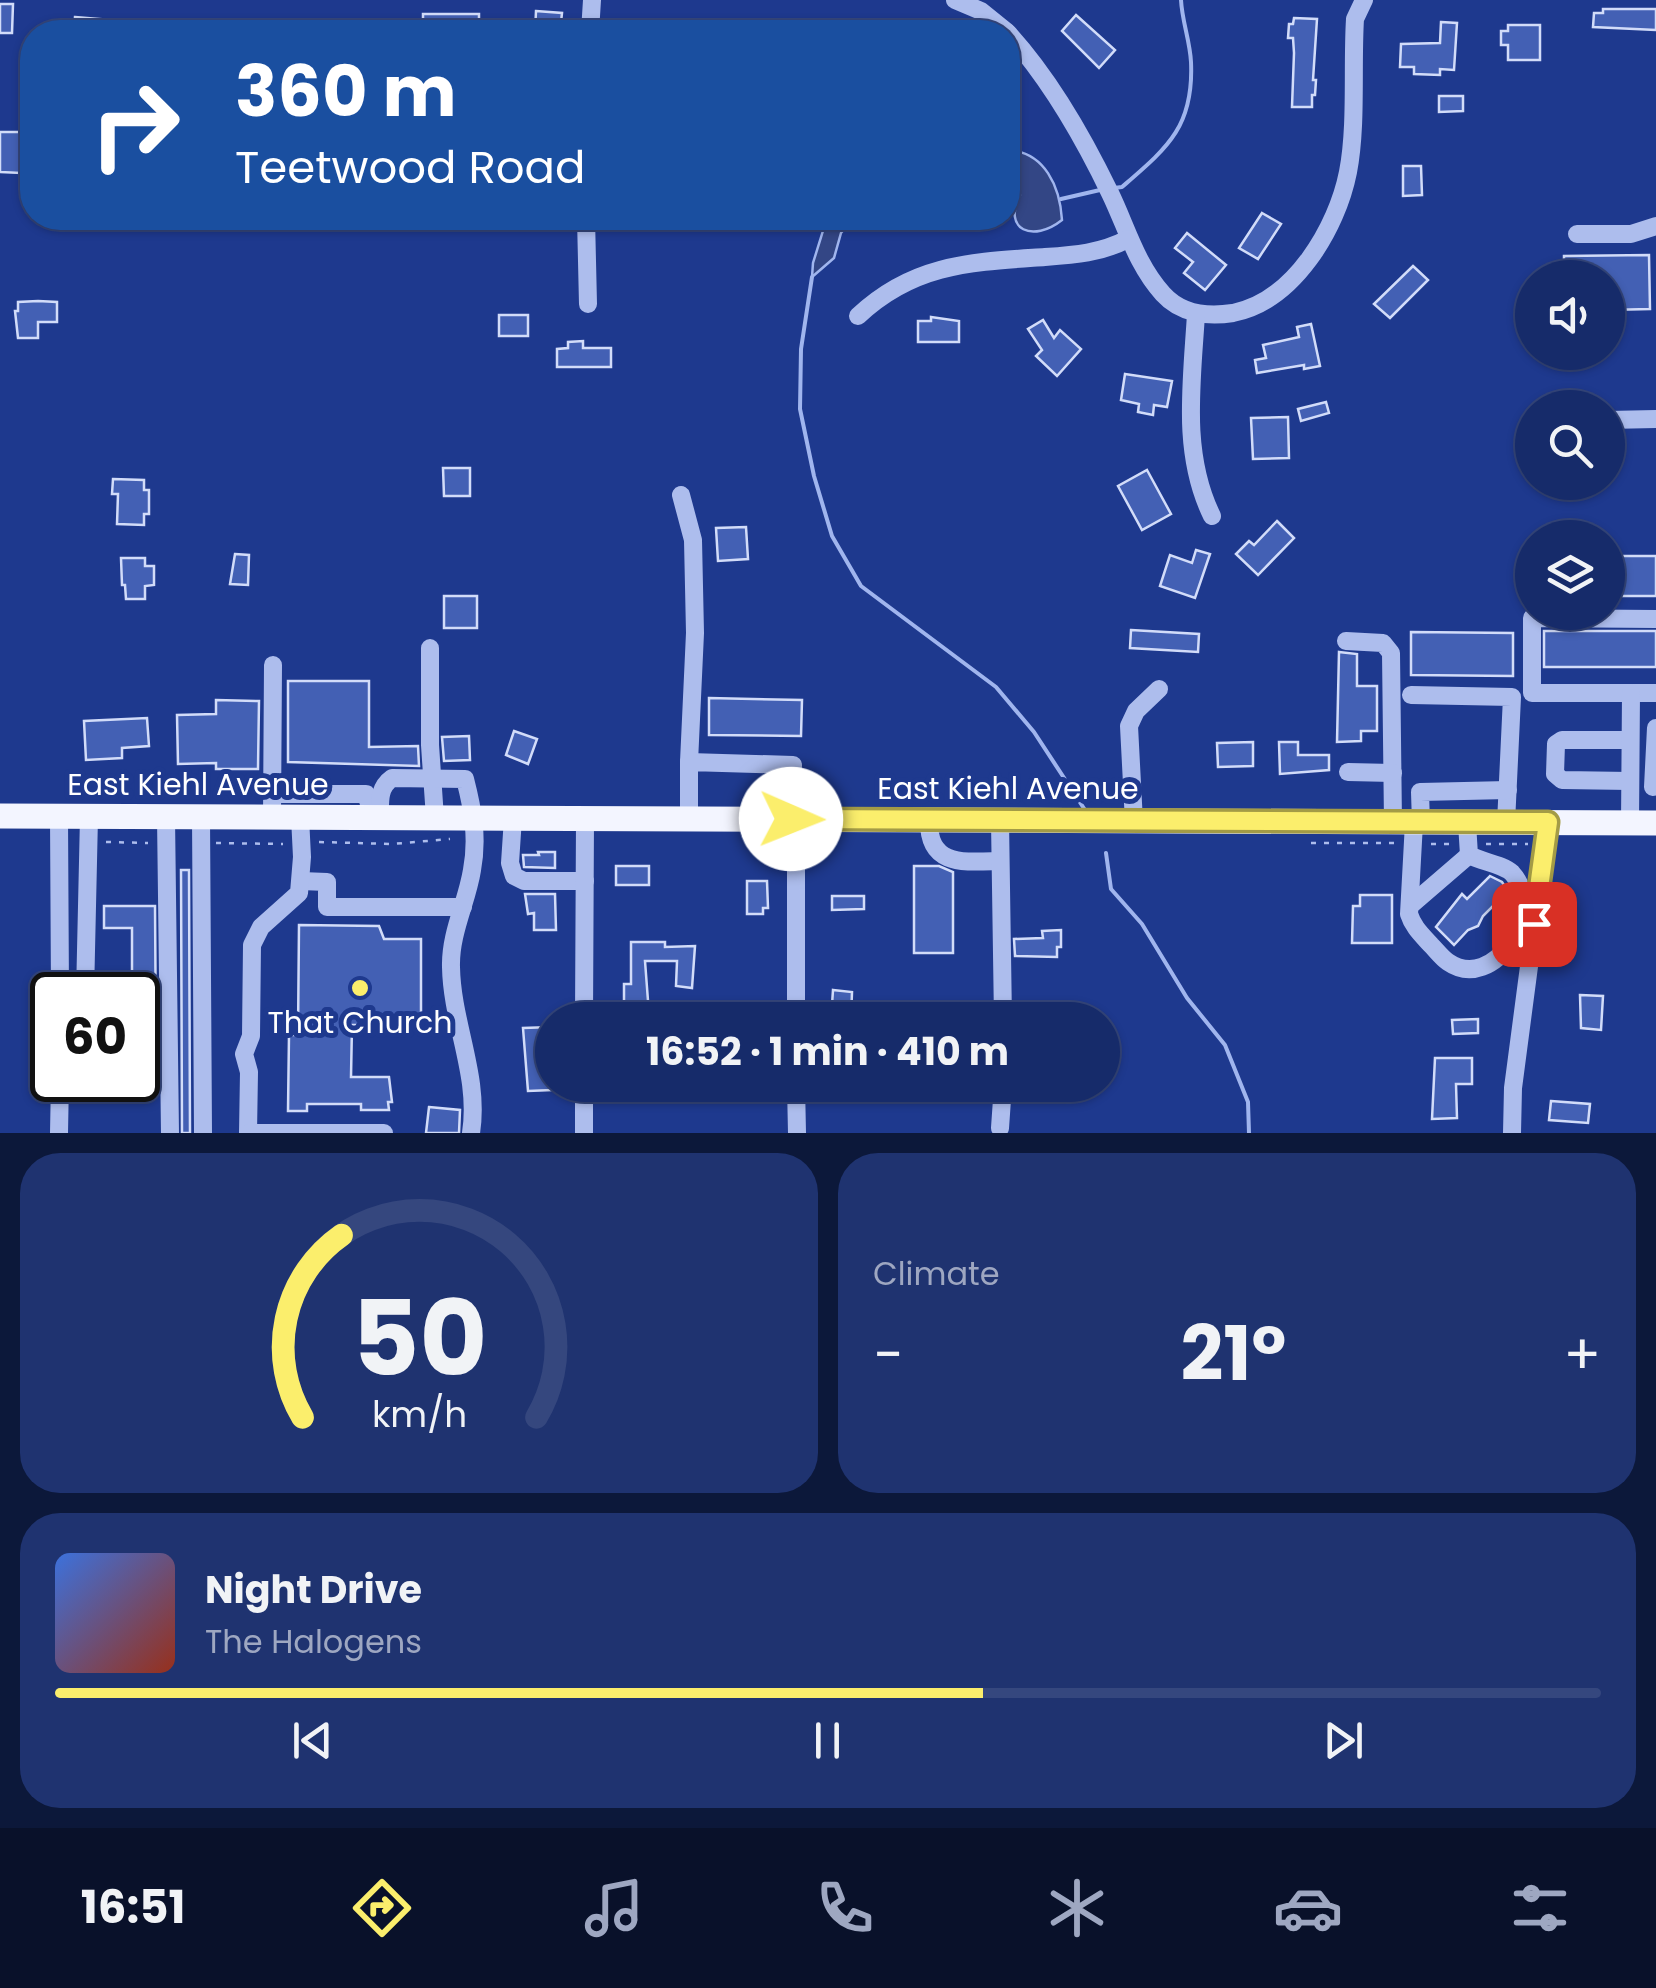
<!DOCTYPE html>
<html lang="en">
<head>
<meta charset="utf-8">
<style>
	body { margin:0; font-family:Poppins,sans-serif; background:#1f3370; color:#f1f3f6; height:100vh; display:flex; flex-direction:column; font-size:38px; white-space:nowrap }
	* { box-sizing:border-box; margin:0 }
	p { font-size:32px; color:#9ea7c1 }
	.icon { flex:none; width:55px; height:55px; fill:none; stroke:currentColor; stroke-width:2; stroke-linecap:round; stroke-linejoin:round }
	.map { position:relative; height:1133px; overflow:hidden }
	.drawer { display:flex; flex-direction:column; gap:20px; padding:20px; background:#0c183a; flex:1 }
	.drawer>* { flex:none }
	.hud { position:absolute; left:20px; top:20px; width:1000px; height:210px; border-radius:40px; box-shadow:0 2px 8px #0004,0 0 0 2px #35477e; background:#1a4fa0; color:#fff; overflow:hidden }
	.fabs { position:absolute; left:1515px; top:260px; display:grid; gap:20px }
	.fabs a { display:grid; place-items:center; width:110px; height:110px; border-radius:50%; background:#162b6a; box-shadow:0 2px 8px #0004,0 0 0 2px #35477e; font-size:50px }
	.speed { position:absolute; left:30px; top:972px; display:flex; gap:20px; font-size:50px; font-weight:700; text-align:center }
	.speed>* { display:grid; place-content:center; width:130px; height:130px; border-radius:50%; background:#162b6a; box-shadow:0 2px 8px #0004,0 0 0 2px #35477e; line-height:1 }
	.speed .limit { border:5px solid #111; border-radius:15px; background:#fff; color:#111 }
	.pin { position:absolute; display:grid; place-items:center; width:85px; height:85px; color:#fff; margin:-42px; border-radius:20px; box-shadow:0 5px 15px #0006 }
	.me { position:absolute; width:110px; margin:-55px; rotate:91deg; stroke-linejoin:round; filter:drop-shadow(0 0 8px #0008) }
	.turn { display:flex; align-items:center; gap:35px; height:210px; padding:0 50px; font-size:45px }
	.turn .icon { width:130px; height:130px; stroke-width:2.5 }
	.turn b { display:block; font-size:70px; line-height:85px }
	.big { font-size:75px; font-weight:700; line-height:1.1 }
	.drawer .tile { flex:1; display:flex; flex-direction:column; justify-content:center; gap:15px; min-width:0; padding:0 35px; border-radius:40px; background:#1f3370 }
	.drawer .dial { align-items:center; gap:0 }
	.dial svg { height:260px; overflow:visible; fill:none; stroke:#35477e; stroke-width:7; stroke-linecap:round; text-anchor:middle }
	.dial text { fill:#f1f3f6; stroke:none }
	.song { display:flex; align-items:center; gap:30px }
	.cover { width:120px; height:120px; border-radius:15px; background:linear-gradient(135deg,hsl(220 70% 55%),hsl(10 70% 35%)) }
	.played { height:10px; border-radius:5px; background:linear-gradient(90deg,#fbee6c 60%,#35477e 60%) }
	.keys { display:flex; justify-content:space-around; direction:ltr }
	.heat { display:flex; justify-content:space-between; align-items:center; font-size:55px; direction:ltr }
	.drawer .tiles { flex:1; display:grid; gap:20px; grid-template-columns:1fr 1fr }
	.tile:last-child { grid-column:span 2 }
	.trip { position:absolute; left:535px; top:1002px; width:585px; height:100px; border-radius:50px; background:#162b6a; box-shadow:0 2px 8px #0004,0 0 0 2px #35477e; font-weight:700; line-height:100px; text-align:center }
	.tab-bar { display:flex; height:160px; justify-content:space-around; align-items:center; background:#09112a; color:#9ea7c1 }
	.tab-bar .icon { width:70px; height:70px }
	.tab-bar .on { color:#fbee6c }
	.tab-bar b { font-size:45px; color:#f1f3f6 }
	.map>svg:first-child { display:block }
	.water { fill:#334685; stroke:#a0b5ee; stroke-width:2.5 }
	.lines { fill:none; stroke-linecap:round; stroke-linejoin:round }
	.stream { stroke:#a0b5ee; stroke-width:4 }
	.building { fill:#4360b4; stroke:#d2dcf9; stroke-width:2.5 }
	.path { stroke:#adbded; stroke-width:2.5; stroke-dasharray:5 8; stroke-linecap:butt }
	.minor { stroke:#adbded; stroke-width:18 }
	.major { stroke:#f3f5ff; stroke-width:25 }
	.route-casing { stroke:#a39b46; stroke-width:25 }
	.route { stroke:#fbee6c; stroke-width:18 }
	.poi-dot { fill:#fbee6c; stroke:#1e398e; stroke-width:4 }
	.labels { text-anchor:middle; dominant-baseline:central; stroke-width:10; stroke-linejoin:round; paint-order:stroke }
	.street-label { font-size:30px; fill:#fff; stroke:#1e398e }
	.poi-label { font-size:30px; fill:#fff; stroke:#1e398e }
</style>
</head>
<body>
<div class="map">
<svg width="1656" height="1133" viewBox="0 0 1656 1133">
	<rect width="100%" height="100%" fill="#1e398e"/>
	<g class="water">
		<path d="M1008,150C1045,152 1060,187 1062,220C1033,243 1002,230 1020,195L1008,178Z"/>
		<path d="M827,218H853L841,233L834,258L812,277L813,263Z"/>
	</g>
	<g class="lines">
		<g class="stream">
			<path d="M1114,188L1122,187C1167,148 1194,127 1191,62C1190,41 1182,21 1181,0"/>
			<path d="M1061,199L1100,190"/>
			<path d="M812,277L801,349L800,409L814,476L832,536L861,586L996,687L1034,732L1085,810"/>
			<path d="M1106,853L1111,889L1142,924L1187,998L1225,1045L1248,1102L1249,1133"/>
		</g>
	</g>
	<g class="building">
		<path d="M0,4H13L12,33H0Z"/>
		<path d="M1603,9H1656V30L1593,27L1594,13H1603Z"/>
		<path d="M536,11L562,13L560,32H535Z"/>
		<rect x="423" y="14" width="56" height="18"/>
		<path d="M1076,15L1115,50L1099,68L1062,31Z"/>
		<path d="M75,17L110,20L109,32H74Z"/>
		<path d="M1294,18L1317,19L1313,80H1316L1315,95H1312V107H1292L1294,53L1293,38H1288L1289,24H1293Z"/>
		<path d="M1441,22L1457,23L1454,70L1440,69V75L1414,74V67H1400L1401,44L1440,43Z"/>
		<path d="M1508,25H1540V60H1508V45H1501V31H1508Z"/>
		<path d="M1439,96H1463V111L1439,112Z"/>
		<path d="M0,132H26L21,173L0,172Z"/>
		<path d="M1403,166H1421L1422,195L1403,196Z"/>
		<path d="M1262,213L1281,224L1258,259L1239,248Z"/>
		<path d="M1187,233L1226,265L1205,290L1184,273L1193,262L1175,248Z"/>
		<path d="M1649,255L1650,309L1608,310V278H1564V256Z"/>
		<path d="M1413,266L1428,280L1390,318L1374,304Z"/>
		<path d="M38,301L57,302V322H38V338H18L15,311H18V302Z"/>
		<rect x="499" y="315" width="29" height="21"/>
		<path d="M931,317L959,321V342H918V321H931Z"/>
		<path d="M1043,320L1054,338L1060,330L1081,349L1057,376L1036,356L1042,350L1028,329Z"/>
		<path d="M1311,324L1320,366L1304,369V365L1257,373L1255,360L1266,358L1263,345L1299,337L1297,327Z"/>
		<path d="M583,341V348H611V367H557V349L568,348V342Z"/>
		<path d="M1125,374L1172,381L1167,407L1154,405L1153,415L1138,412L1139,404L1121,400Z"/>
		<path d="M1326,402L1329,413L1301,421L1298,409Z"/>
		<path d="M1288,417L1289,458L1253,459L1251,418Z"/>
		<path d="M443,468H470V496H444Z"/>
		<path d="M1147,470L1171,514L1142,530L1118,486Z"/>
		<path d="M113,479L144,480V490H149V514H144V525L117,524L118,494H112Z"/>
		<path d="M1277,521L1294,538L1258,575L1236,554L1249,541L1254,545Z"/>
		<path d="M746,527L748,559L718,561L716,528Z"/>
		<path d="M1196,550L1210,554L1195,598L1160,586L1170,555L1192,563Z"/>
		<path d="M235,554L249,555L248,585L230,584Z"/>
		<rect x="1608" y="556" width="48" height="40"/>
		<path d="M121,558H145V566H154V585L145,586V599H126L125,585H122Z"/>
		<rect x="444" y="596" width="33" height="32"/>
		<path d="M1131,630L1199,634L1198,652L1130,648Z"/>
		<rect x="1544" y="631" width="112" height="36"/>
		<path d="M1411,632L1513,633V676L1411,675Z"/>
		<path d="M1339,652L1357,654V686H1377V731H1361V741L1337,742Z"/>
		<path d="M288,681H369V747L418,746L419,766L288,762Z"/>
		<path d="M709,698L802,700L801,736L709,735Z"/>
		<path d="M216,700L259,701L258,769H216V763L178,764L177,715L216,714Z"/>
		<path d="M147,718L149,746L122,748V758L86,760L84,721Z"/>
		<path d="M514,731L537,739L528,764L506,755Z"/>
		<path d="M469,736L470,760L444,761L442,737Z"/>
		<path d="M1253,742V766L1218,767L1217,743Z"/>
		<path d="M1279,742H1298V755H1329V770L1280,774Z"/>
		<path d="M538,852H555V868L524,867L523,855H539Z"/>
		<rect x="616" y="866" width="33" height="19"/>
		<path d="M914,866H939L953,872V953H914Z"/>
		<path d="M181,870H189L190,1133H182Z"/>
		<path d="M1490,876L1502,882L1508,891L1483,916L1478,926L1468,930L1454,945L1436,927L1462,894L1467,899Z"/>
		<path d="M747,881H767L768,908H763V914H747Z"/>
		<path d="M525,894H555L556,930H534V913L528,914Z"/>
		<path d="M1360,895H1392V943H1352L1353,906H1360Z"/>
		<path d="M832,896H864V909L832,910Z"/>
		<path d="M104,906H155L156,1048L140,1049L138,995H132V928H104Z"/>
		<path d="M299,925L379,926L384,939H421V1025H352L351,1077H389L392,1102H388L389,1110H361V1104H307V1111H288L289,1035H298Z"/>
		<path d="M1061,930V947H1057V957L1015,956L1014,939L1043,938L1042,931Z"/>
		<path d="M631,942H665V947L695,946L692,988L676,986L677,961H645L649,1014H624V984H631Z"/>
		<path d="M833,990L852,992L851,1020H831Z"/>
		<path d="M1580,995L1603,996L1601,1030L1581,1028Z"/>
		<path d="M931,1002L960,1006L959,1020H929Z"/>
		<path d="M1478,1019V1033L1453,1034L1452,1020Z"/>
		<path d="M552,1027V1090L528,1091L523,1028Z"/>
		<path d="M1435,1058H1472V1084H1456L1457,1118L1432,1119Z"/>
		<path d="M619,1085H661V1095L619,1096Z"/>
		<path d="M1551,1101L1590,1104L1588,1123L1549,1120Z"/>
		<path d="M429,1107L460,1110L459,1133H426Z"/>
	</g>
	<g class="lines">
		<g class="path">
			<path d="M106,842L148,843"/>
			<path d="M319,842L392,844L450,839"/>
			<path d="M216,843L283,844"/>
			<path d="M1311,843H1398"/>
			<path d="M1431,844H1453"/>
			<path d="M1486,844H1528"/>
		</g>
		<g class="minor">
			<path d="M955,0L981,11L1007,32"/>
			<path d="M590,32L592,0"/>
			<path d="M1008,33C1050,79 1083,137 1110,193C1127,228 1136,264 1163,294C1181,314 1208,317 1233,313C1294,301 1337,228 1348,172C1357,126 1352,67 1355,19L1364,0"/>
			<path d="M586,218L588,304"/>
			<path d="M1577,234H1631L1656,226"/>
			<path d="M1196,314C1192,382 1181,453 1212,516"/>
			<path d="M858,316C914,263 973,262 1045,257C1075,255 1101,253 1128,239"/>
			<path d="M1608,420L1656,419"/>
			<path d="M681,495L693,540L695,633L689,762"/>
			<path d="M1656,619L1532,618V693H1656"/>
			<path d="M1346,641L1383,643L1391,653L1393,823"/>
			<path d="M430,648V745L435,818"/>
			<path d="M1411,695L1512,697L1506,823"/>
			<path d="M1348,772L1393,773"/>
			<path d="M1630,781L1562,780L1555,774L1556,744L1562,740H1630"/>
			<path d="M1653,787L1656,728"/>
			<path d="M272,794H366L373,817"/>
			<path d="M59,817L60,995"/>
			<path d="M166,817L170,1133"/>
			<path d="M201,817L203,1133"/>
			<path d="M272,817L273,665"/>
			<path d="M380,818C380,802 378,788 392,778L465,779C473,810 478,838 472,870C467,902 450,933 451,967C452,1024 480,1076 471,1133"/>
			<path d="M513,818L510,863L514,876L524,881H585"/>
			<path d="M689,819V762L793,765L791,819"/>
			<path d="M796,819V1020"/>
			<path d="M929,820C928,867 964,862 1000,861"/>
			<path d="M1000,821L1003,1020"/>
			<path d="M1134,822L1129,726L1136,711L1159,689"/>
			<path d="M1414,823L1409,914C1413,927 1422,935 1431,945C1436,950 1442,958 1448,962C1494,994 1546,910 1512,873C1502,864 1482,862 1469,855L1467,823"/>
			<path d="M1421,823L1420,792L1508,790"/>
			<path d="M1630,823L1631,693"/>
			<path d="M301,881L327,882V907H463"/>
			<path d="M1411,905L1469,855"/>
			<path d="M85,995L89,817"/>
			<path d="M584,1020L585,819"/>
			<path d="M584,1085V1133"/>
			<path d="M796,1085L797,1133"/>
			<path d="M1000,1128L1003,1085"/>
			<path d="M59,1133L60,1080"/>
			<path d="M248,1133L249,1072L244,1054L251,1036L252,945L261,927L299,893L302,857L300,817"/>
			<path d="M248,1133H384"/>
			<path d="M1512,1133L1513,1088L1548,822"/>
		</g>
		<path class="major" d="M0,816L1656,823"/>
	</g>
	<g class="lines">
		<g class="route-casing">
			<path id="route" d="M791,819L1548,822L1534,924"/>
		</g>
		<use href="#route" class="route"/>
	</g>
	<circle class="poi-dot" cx="360" cy="988" r="10"/>
	<g class="labels">
		<g class="street-label">
			<text x="198" y="784">East Kiehl Avenue</text>
			<text x="1008" y="788">East Kiehl Avenue</text>
		</g>
		<g class="poi-label">
			<text x="360" y="1022">That Church</text>
		</g>
	</g>
</svg>
<div class="fabs">
<a><svg class="icon" aria-label="sound" viewBox="0 0 24 24"><path d="M4 9h4l5-4v14l-5-4H4zM17 9q2 3 0 6"/></svg></a>
<a><svg class="icon" aria-label="search" viewBox="0 0 24 24"><circle cx="10" cy="10" r="6"/><path d="M15 15l6 6"/></svg></a>
<a><svg class="icon" aria-label="layers" viewBox="0 0 24 24"><path d="M12 4l9 5-9 5-9-5zM3 14l9 5 9-5"/></svg></a>
</div>
<div class="speed"><div class="limit">60</div></div>
<div class="pin" style="left:1534px;top:924px;background:#d93025"><svg class="icon" aria-label="arrive" viewBox="0 0 24 24"><path d="M6 21V4h12l-3 4 3 4H6"/></svg></div>
<svg class="me" style="left:791px;top:819px" viewBox="-20 -20 40 40"><circle r="19" fill="#fff"/><path d="M0-13L10 11 0 6-10 11z" fill="#fbee6c"/></svg>
<div class="trip">16:52 · 1 min · 410 m</div>
<div class="hud">
<div class="turn"><svg class="icon" aria-label="right" viewBox="0 0 24 24"><path d="M7 20v-9h11M14 6l5 5-5 5"/></svg><div><b>360 m</b>Teetwood Road</div></div>
</div>
</div>
<section class="drawer">
<div class="tiles">
<div class="tile dial"><svg viewBox="0 0 100 80">
<path d="M14 69A42 42 0 1 1 86 69"/>
<path d="M14 69A42 42 0 0 1 26 13" stroke="#fbee6c"/>
<text x="50" y="56" font-size="32" font-weight="700">50</text>
<text x="50" y="72" font-size="11">km/h</text>
</svg></div>
<div class="tile"><p>Climate</p>
<div class="heat"><a>−</a><b class="big">21°</b><a>+</a></div>
</div>
<div class="tile">
<div class="song"><i class="cover"></i><div><b>Night Drive</b><p>The Halogens</p></div></div>
<div class="played"></div>
<div class="keys"><svg class="icon" aria-label="previous" viewBox="0 0 24 24"><path d="M18 5L8 12l10 7zM5 5v14"/></svg><svg class="icon" aria-label="pause" viewBox="0 0 24 24"><path d="M8 5v14M16 5v14"/></svg><svg class="icon" aria-label="next" viewBox="0 0 24 24"><path d="M6 5l10 7-10 7zM19 5v14"/></svg></div>
</div>
</div>
</section>
<nav class="tab-bar">
<b>16:51</b>
<svg class="icon on" aria-label="directions" viewBox="0 0 24 24"><path d="M12 3l9 9-9 9-9-9zM9 14v-3h6M13 9l2 2-2 2"/></svg>
<svg class="icon" aria-label="music" viewBox="0 0 24 24"><path d="M9 18V5l10-2v13"/><circle cx="6" cy="18" r="3"/><circle cx="16" cy="16" r="3"/></svg>
<svg class="icon" aria-label="phone" viewBox="0 0 24 24"><path d="M5 4h4l2 5-3 2q2 4 5 5l2-3 5 2v4C11 20 4 13 5 4z"/></svg>
<svg class="icon" aria-label="climate" viewBox="0 0 24 24"><path d="M12 3v18M4 7l16 10M4 17L20 7"/></svg>
<svg class="icon" aria-label="car" viewBox="0 0 24 24"><path d="M5 17H2v-5l4-1 3-4h7l3 4 3 1v5h-3M9 17h6M6 11h13"/><circle cx="7" cy="17" r="2"/><circle cx="17" cy="17" r="2"/></svg>
<svg class="icon" aria-label="filters" viewBox="0 0 24 24"><path d="M4 7h16M4 17h16"/><circle cx="9" cy="7" r="2"/><circle cx="15" cy="17" r="2"/></svg>
</nav>
</body>
</html>
